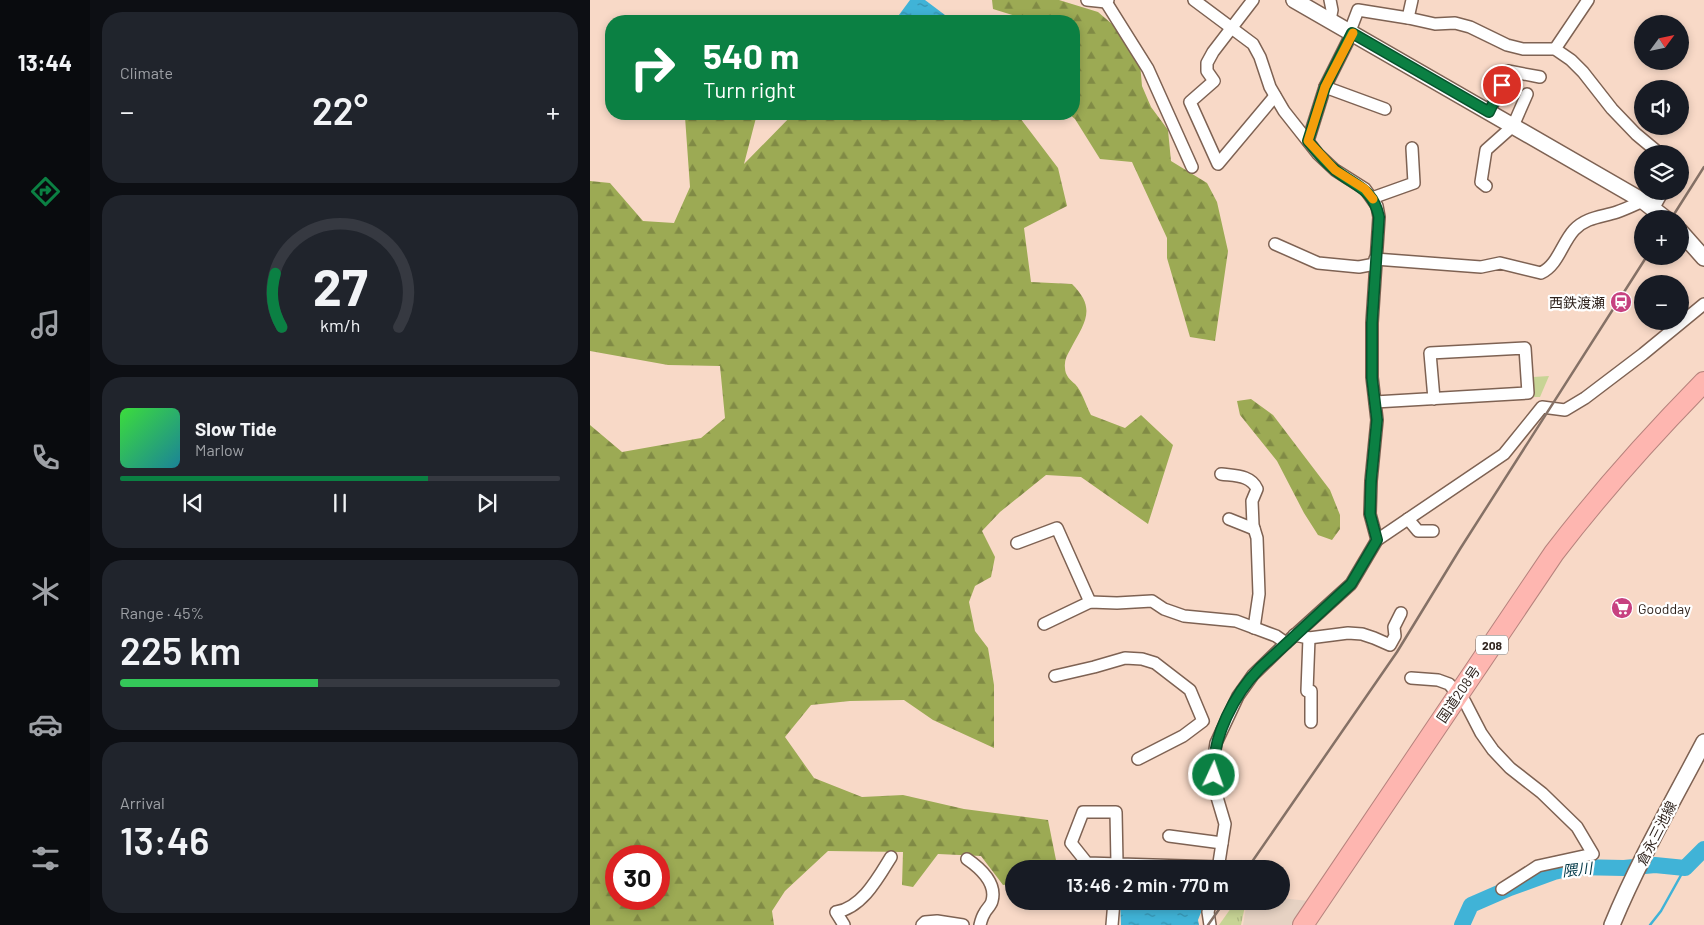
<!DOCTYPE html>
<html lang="en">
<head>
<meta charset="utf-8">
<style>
	body { margin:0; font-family:Barlow,"Noto Sans JP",sans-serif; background:#20242c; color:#f1f3f6; height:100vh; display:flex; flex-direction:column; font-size:19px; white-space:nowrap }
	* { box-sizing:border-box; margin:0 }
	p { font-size:16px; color:#9ea1a6 }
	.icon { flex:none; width:28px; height:28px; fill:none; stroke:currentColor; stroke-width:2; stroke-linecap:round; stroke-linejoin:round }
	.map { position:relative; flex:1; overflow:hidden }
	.drawer { display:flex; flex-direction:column; gap:12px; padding:12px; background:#0d0f14; width:500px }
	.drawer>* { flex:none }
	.banner { position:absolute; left:15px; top:15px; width:475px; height:105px; border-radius:20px; box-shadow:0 2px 8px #0003; background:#0b8043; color:#fff; overflow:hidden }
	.needle { width:32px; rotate:57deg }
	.tools { position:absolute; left:1044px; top:15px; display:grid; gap:10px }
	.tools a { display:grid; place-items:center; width:55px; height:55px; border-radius:50%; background:#171b24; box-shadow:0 2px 8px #0003; font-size:25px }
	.speed { position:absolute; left:15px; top:845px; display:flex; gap:10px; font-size:25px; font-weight:700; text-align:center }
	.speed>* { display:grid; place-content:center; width:65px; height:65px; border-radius:50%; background:#171b24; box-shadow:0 2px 8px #0003; line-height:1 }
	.speed .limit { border:8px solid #d22; background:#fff; color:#111 }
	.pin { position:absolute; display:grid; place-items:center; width:42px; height:42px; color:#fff; margin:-21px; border:2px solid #fff; border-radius:50%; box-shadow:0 1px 5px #0007 }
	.me { position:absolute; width:55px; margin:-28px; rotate:3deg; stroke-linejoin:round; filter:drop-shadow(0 0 4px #0008) }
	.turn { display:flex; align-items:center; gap:18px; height:105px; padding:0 15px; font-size:22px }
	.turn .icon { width:65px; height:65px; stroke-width:2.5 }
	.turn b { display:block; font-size:35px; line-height:42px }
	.big { font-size:38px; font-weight:600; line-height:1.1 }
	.drawer .tile { flex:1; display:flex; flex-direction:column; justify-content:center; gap:8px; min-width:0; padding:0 18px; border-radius:20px; background:#20242c }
	.drawer .dial { align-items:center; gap:0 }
	.dial svg { height:130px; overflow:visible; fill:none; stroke:#363941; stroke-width:7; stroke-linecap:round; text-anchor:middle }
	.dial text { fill:#f1f3f6; stroke:none }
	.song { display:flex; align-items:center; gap:15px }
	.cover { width:60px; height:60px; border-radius:8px; background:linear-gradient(135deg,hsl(120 70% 55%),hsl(190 70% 35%)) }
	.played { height:5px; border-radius:2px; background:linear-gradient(90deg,#0b8043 70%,#363941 70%) }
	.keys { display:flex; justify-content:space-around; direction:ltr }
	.heat { display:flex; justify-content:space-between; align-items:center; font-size:28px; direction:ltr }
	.charge { height:8px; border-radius:4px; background:linear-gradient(90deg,#34c759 45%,#363941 0) }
	.trip { position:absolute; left:415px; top:860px; width:285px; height:50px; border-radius:25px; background:#171b24; box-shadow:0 2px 8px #0003; font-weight:600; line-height:50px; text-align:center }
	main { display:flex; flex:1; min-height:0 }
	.dock { display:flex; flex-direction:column; width:90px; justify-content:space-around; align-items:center; background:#090b0e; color:#9ea1a6 }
	.dock .icon { width:35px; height:35px }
	.dock .selected { color:#0b8043 }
	.dock b { font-size:22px; color:#f1f3f6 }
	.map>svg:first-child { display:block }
	.commercial { fill:#e6d2c3 }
	.grass { fill:url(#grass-tufts) }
	.forest { fill:url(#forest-firs); fill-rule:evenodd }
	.park { fill:#c7d495 }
	.water { fill:url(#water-ripples) }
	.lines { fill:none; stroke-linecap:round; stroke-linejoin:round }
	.stream { stroke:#40b3d7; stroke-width:2.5 }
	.river { stroke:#40b3d7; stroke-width:16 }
	.street-casing { stroke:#7e6253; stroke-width:14 }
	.secondary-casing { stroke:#7e6253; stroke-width:18 }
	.highway-casing { stroke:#b6837d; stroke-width:22 }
	.street { stroke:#fff; stroke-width:11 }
	.secondary { stroke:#fff; stroke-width:15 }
	.highway { stroke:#feb6b0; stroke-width:20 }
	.rail { stroke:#857166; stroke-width:2.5 }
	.route-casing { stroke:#07532c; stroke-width:12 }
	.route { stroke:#0b8043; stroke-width:9 }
	.slow { stroke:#f59e0b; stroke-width:9 }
	.labels { text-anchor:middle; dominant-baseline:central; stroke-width:4.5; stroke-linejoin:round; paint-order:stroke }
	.shield { fill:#fff; stroke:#6f6662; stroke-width:1 }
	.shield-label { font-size:12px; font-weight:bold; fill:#31251f }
	.poi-label { font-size:14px; fill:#31251f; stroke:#fff; text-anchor:end }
	.street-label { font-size:14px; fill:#31251f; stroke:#fff }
	.water-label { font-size:15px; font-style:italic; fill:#033948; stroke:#fff }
</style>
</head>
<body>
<main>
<nav class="dock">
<b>13:44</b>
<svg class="icon selected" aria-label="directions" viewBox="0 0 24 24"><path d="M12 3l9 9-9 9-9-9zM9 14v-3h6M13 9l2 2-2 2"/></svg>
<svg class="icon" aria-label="music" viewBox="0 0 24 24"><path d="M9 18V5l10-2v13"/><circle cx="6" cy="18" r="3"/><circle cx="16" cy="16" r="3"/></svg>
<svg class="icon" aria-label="phone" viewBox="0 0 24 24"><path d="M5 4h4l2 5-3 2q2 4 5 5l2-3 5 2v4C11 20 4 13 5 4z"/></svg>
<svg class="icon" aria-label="climate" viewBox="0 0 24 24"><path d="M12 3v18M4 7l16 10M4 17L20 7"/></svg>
<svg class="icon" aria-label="car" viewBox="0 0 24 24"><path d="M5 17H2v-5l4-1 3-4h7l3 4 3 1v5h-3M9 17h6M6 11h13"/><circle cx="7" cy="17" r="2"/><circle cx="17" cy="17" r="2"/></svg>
<svg class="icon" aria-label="filters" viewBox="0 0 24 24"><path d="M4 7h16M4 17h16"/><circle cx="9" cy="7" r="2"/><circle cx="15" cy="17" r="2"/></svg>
</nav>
<section class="drawer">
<div class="tile"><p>Climate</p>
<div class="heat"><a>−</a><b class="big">22°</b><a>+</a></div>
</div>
<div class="tile dial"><svg viewBox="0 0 100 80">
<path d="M14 69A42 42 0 1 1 86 69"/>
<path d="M14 69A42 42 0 0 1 10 36" stroke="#0b8043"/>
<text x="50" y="56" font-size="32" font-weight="700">27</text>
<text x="50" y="72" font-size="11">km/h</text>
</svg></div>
<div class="tile">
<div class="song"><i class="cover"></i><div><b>Slow Tide</b><p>Marlow</p></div></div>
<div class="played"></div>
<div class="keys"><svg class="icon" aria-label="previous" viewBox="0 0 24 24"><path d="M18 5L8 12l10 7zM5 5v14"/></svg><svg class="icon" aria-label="pause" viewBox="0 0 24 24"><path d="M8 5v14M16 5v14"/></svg><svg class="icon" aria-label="next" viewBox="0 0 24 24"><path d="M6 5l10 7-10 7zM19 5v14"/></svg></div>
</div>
<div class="tile"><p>Range · 45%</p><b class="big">225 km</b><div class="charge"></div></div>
<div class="tile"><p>Arrival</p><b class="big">13:46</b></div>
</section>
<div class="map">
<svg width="1114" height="925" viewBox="0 0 1114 925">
	<defs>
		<pattern id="grass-tufts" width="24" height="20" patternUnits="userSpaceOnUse" patternTransform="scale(1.25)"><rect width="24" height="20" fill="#c7d495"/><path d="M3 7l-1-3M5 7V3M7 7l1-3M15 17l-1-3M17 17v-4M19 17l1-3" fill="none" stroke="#abb680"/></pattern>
		<pattern id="forest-firs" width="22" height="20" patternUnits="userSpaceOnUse" patternTransform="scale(1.25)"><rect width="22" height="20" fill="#9caa54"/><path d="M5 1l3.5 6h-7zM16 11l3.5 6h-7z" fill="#808a45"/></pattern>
		<pattern id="water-ripples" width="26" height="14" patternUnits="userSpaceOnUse" patternTransform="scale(1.25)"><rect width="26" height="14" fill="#40b3d7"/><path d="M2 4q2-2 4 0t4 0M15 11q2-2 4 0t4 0" fill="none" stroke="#3691ae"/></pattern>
	</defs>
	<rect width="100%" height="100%" fill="#f8d9c7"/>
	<path class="commercial" d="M691,898L719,901L702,925H653L657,901H691Z"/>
	<path class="grass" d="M646,901H656L651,925H629Z"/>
	<g class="forest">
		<path d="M402,0H469L508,12L529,30L550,63L552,86L561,107L578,130L581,161L617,183L627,202L638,251L625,341L600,337L577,258V238L542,162L510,159L485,119L479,114H484V21H442L403,9Z"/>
		<path d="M99,114H167L154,164L203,114H427L468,168L477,206L434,228L441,282L482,284C507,309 495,322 480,350C477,355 474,361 475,368C475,375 480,380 485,384C492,391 496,406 501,415L535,428L551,415L583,445L558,524L491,477L456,475L410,512L392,531L405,557L401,577L385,586L379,602L385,631L398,648L404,685V748L343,720L314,700L260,701L221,705L195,737L224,778L272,797L313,795L374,809L458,820L466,860L463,869H424V884L413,885L391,856L348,854L323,887L312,885L313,852L238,851L195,891L182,911L184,925H0V425L32,452L111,438L135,418L130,366L78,365L0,351V181L20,183L53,221L84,223L100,187L95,117ZM26,856H69V899H26Z"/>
		<path d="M661,399L683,415L740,490L750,515V529L742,540L728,535L714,513L687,461L650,415L647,401Z"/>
	</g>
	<path class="park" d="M959,376L950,397H944L943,377Z"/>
	<g class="water">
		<path d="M320,0H335L363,21H302L306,19Z"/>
		<path d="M530,901H615V902L608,920L609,925H531Z"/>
	</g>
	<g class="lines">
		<path class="stream" d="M1060,925L1071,911L1095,868"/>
		<path class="river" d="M872,925L881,905L920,888L964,872L985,867L1034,868L1065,865L1095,868L1114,849"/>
		<g class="street-casing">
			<g id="street">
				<path d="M497,0L516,2L518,0"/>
				<path d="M604,0L663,44L670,57L680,87L694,111L728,154L745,170L775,189L787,206L789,217L782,323V377L787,420L781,481L780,514L787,540"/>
				<path d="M663,0L623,52L617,63V71L624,81L600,102L628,164L685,96"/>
				<path d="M740,0L742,10L740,20"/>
				<path d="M516,2L558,69L602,167"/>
				<path d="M818,18L822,0"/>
				<path d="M760,31L768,10L818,18L845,24L865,23L880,27L917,45L933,49H965L981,60L993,72L1022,109L1046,134L1070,154"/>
				<path d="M965,49L998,0"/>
				<path d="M735,87L795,109"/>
				<path d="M899,112L918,71L950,77"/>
				<path d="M718,141L735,87L762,33"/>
				<path d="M896,186L891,182L896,150L923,126L937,94"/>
				<path d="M782,198L824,183L822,148"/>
				<path d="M1063,209L1073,191"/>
				<path d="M685,244L728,263L769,267L785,264"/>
				<path d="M785,259L891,267L910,263L951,273C968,265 972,243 984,230C996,217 1012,217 1027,212C1036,209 1044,205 1053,201"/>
				<path d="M785,402L938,393L935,348L840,353L844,399"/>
				<path d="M631,474C645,476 661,475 667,489L662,501L663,525L667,538L669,594L664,628"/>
				<path d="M639,519L664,529"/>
				<path d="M818,519L828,531H843"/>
				<path d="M427,543L467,528L500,602"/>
				<path d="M454,624L500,602L527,603L562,601L574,609L594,616L646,621L686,636L696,643"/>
				<path d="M704,635L719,638L758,633L772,634L784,638L800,645L805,636L804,627L811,613"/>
				<path d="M719,638L717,691H721V722"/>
				<path d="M465,676L504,667L535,658L552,659L565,663L600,690L613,721L593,736L548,759"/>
				<path d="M821,678L848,680L859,684L875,702L891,733L903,750L920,768L952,793L987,827L1003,854L948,866L912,889"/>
				<path d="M579,836L632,843"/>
				<path d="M377,859C390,868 407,883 402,901C401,906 396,909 394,914C392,917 391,921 390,925"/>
				<path d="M526,869L527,863L526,812H493L481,843L497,863L628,867"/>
				<path d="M628,869L635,824L624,787L623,763L626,743L648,696L663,675L696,643L761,584L787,540L914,454L952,407L975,410L995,398L1053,354L1114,304"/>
				<path d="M254,925L246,912C272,908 288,878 301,857"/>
				<path d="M332,925L335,922L347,921L373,925"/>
				<path d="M522,925L524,901"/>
				<path d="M620,925L618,912L621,901"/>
			</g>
		</g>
		<g class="secondary-casing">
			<g id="secondary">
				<path d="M704,0L1053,201L1076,219"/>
				<path d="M1090,231L1114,258"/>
				<path d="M1022,925C1048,862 1082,803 1114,742"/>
			</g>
		</g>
		<g class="highway-casing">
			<path id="highway" d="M713,925L964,553C1010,493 1061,436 1114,382"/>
		</g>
		<use href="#street" class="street"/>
		<use href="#secondary" class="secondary"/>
		<use href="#highway" class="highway"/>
		<g class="rail">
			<path d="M1081,219L1114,167"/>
			<path d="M657,869L807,652L870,549L1057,256"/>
			<path d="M618,925L635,901"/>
		</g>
	</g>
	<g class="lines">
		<g class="route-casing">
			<path id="route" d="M624,775C621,738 645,693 670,668L761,584L787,540L780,514L781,481L787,420L782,378V323L789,217C783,188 766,187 745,170C735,162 726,151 718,141L735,87L762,33L899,112L912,85"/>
		</g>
		<use href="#route" class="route"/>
		<path class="slow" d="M763,33L735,87L718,141L745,170L775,189L783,199"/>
	</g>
	<defs>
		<g id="station-disc" transform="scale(1.125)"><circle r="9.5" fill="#c74180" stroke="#fff"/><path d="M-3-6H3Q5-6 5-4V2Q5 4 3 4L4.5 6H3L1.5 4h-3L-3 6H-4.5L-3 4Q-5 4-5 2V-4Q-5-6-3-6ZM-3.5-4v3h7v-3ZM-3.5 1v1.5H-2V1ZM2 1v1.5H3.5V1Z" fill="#fff"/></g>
		<g id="supermarket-disc" transform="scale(1.125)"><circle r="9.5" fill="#c74180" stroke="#fff"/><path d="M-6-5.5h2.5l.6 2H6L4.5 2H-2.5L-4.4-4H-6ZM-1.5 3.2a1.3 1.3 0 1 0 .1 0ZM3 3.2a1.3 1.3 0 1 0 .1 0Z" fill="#fff"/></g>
	</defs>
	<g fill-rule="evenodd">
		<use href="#station-disc" x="1031" y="302"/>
		<use href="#supermarket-disc" x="1032" y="608"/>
	</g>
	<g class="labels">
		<rect class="shield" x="886" y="635.5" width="32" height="19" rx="4"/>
		<g class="shield-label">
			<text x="902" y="645">208</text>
		</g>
		<g class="poi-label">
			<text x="1015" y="302">西鉄渡瀬</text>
			<text x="1048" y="608" text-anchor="start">Goodday</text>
		</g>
		<g class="street-label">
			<text transform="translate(868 694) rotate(-56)">国道208号</text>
			<text transform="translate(1066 833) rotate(-63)">倉永三池線</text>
		</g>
		<g class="water-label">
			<text transform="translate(987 869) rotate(-6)">隈川</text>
		</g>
	</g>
</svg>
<div class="tools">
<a><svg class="needle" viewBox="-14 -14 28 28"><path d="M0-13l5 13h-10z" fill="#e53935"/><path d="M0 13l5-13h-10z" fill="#9ea1a6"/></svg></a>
<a><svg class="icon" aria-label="sound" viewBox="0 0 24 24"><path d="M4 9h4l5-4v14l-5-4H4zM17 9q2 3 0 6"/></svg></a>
<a><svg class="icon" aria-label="layers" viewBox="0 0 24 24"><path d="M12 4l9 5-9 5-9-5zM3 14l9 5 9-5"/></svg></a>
<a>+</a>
<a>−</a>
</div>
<div class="speed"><div class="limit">30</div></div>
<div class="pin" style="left:912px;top:85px;background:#d93025"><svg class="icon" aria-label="arrive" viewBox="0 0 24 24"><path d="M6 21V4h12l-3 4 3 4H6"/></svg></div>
<svg class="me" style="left:624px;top:775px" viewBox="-20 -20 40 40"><circle r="17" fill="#0b8043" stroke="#fff" stroke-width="3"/><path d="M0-11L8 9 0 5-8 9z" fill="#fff"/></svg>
<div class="trip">13:46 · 2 min · 770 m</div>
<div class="banner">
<div class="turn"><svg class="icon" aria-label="right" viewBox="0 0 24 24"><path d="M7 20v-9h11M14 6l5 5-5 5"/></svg><div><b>540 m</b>Turn right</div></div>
</div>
</div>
</main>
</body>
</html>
